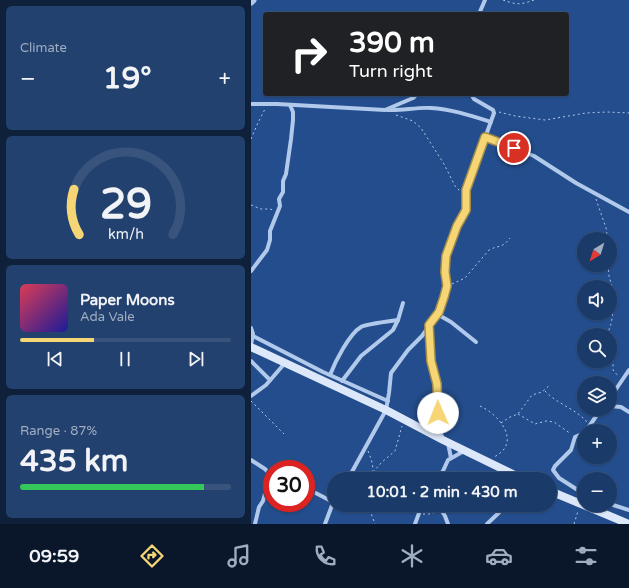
<!DOCTYPE html>
<html lang="en">
<head>
<meta charset="utf-8">
<style>
	body { margin:0; font-family:"Varela Round",sans-serif; background:#23416f; color:#f1f3f6; height:100vh; display:flex; flex-direction:column; font-size:15px; white-space:nowrap }
	* { box-sizing:border-box; margin:0 }
	p { font-size:13px; color:#9fadc0 }
	.icon { flex:none; width:22px; height:22px; fill:none; stroke:currentColor; stroke-width:2; stroke-linecap:round; stroke-linejoin:round }
	.map { position:relative; flex:1; overflow:hidden }
	.sheet { display:flex; flex-direction:column; gap:6px; padding:6px; background:#0e203a; width:251px }
	.sheet>* { flex:none }
	.hud { position:absolute; left:12px; top:12px; width:306px; height:84px; border-radius:4px; box-shadow:0 1px 3px #0004,0 0 0 1px #38547d; background:#202124; color:#fff; overflow:hidden }
	.needle { width:26px; rotate:218deg }
	.fabs { position:absolute; left:326px; top:232px; display:grid; gap:8px }
	.fabs a { display:grid; place-items:center; width:40px; height:40px; border-radius:50%; background:#1a3a69; box-shadow:0 1px 3px #0004,0 0 0 1px #38547d; font-size:20px }
	.speed { position:absolute; left:12px; top:460px; display:flex; gap:8px; font-size:20px; font-weight:700; text-align:center }
	.speed>* { display:grid; place-content:center; width:52px; height:52px; border-radius:50%; background:#1a3a69; box-shadow:0 1px 3px #0004,0 0 0 1px #38547d; line-height:1 }
	.speed .limit { border:6px solid #d22; background:#fff; color:#111 }
	.pin { position:absolute; display:grid; place-items:center; width:34px; height:34px; color:#fff; margin:-17px; border:2px solid #fff; border-radius:50%; box-shadow:0 1px 4px #0007 }
	.me { position:absolute; width:44px; margin:-22px; rotate:359deg; stroke-linejoin:round; filter:drop-shadow(0 0 3px #0008) }
	.turn { display:flex; align-items:center; gap:14px; height:84px; padding:0 20px; font-size:18px }
	.turn .icon { width:52px; height:52px; stroke-width:2.5 }
	.turn b { display:block; font-size:28px; line-height:34px }
	.big { font-size:30px; font-weight:700; line-height:1.1 }
	.sheet .card { flex:1; display:flex; flex-direction:column; justify-content:center; gap:6px; min-width:0; padding:0 14px; border-radius:6px; background:#23416f }
	.sheet .dial { align-items:center; gap:0 }
	.dial svg { height:104px; overflow:visible; fill:none; stroke:#38547d; stroke-width:7; stroke-linecap:round; text-anchor:middle }
	.dial text { fill:#f1f3f6; stroke:none }
	.song { display:flex; align-items:center; gap:12px }
	.cover { width:48px; height:48px; border-radius:6px; background:linear-gradient(135deg,hsl(350 70% 55%),hsl(240 70% 35%)) }
	.played { height:4px; border-radius:2px; background:linear-gradient(90deg,#f6d674 35%,#38547d 35%) }
	.keys { display:flex; justify-content:space-around; direction:ltr }
	.heat { display:flex; justify-content:space-between; align-items:center; font-size:22px; direction:ltr }
	.charge { height:6px; border-radius:3px; background:linear-gradient(90deg,#34c759 87%,#38547d 0) }
	.trip { position:absolute; left:76px; top:472px; width:230px; height:40px; border-radius:20px; background:#1a3a69; box-shadow:0 1px 3px #0004,0 0 0 1px #38547d; font-weight:700; line-height:40px; text-align:center }
	.tab-bar { display:flex; height:64px; justify-content:space-around; align-items:center; background:#0a172a; color:#9fadc0 }
	.tab-bar .icon { width:28px; height:28px }
	.tab-bar .on { color:#f6d674 }
	.tab-bar b { font-size:18px; color:#f1f3f6 }
	main { display:flex; flex:1; min-height:0 }
	.map>svg:first-child { display:block }
	.lines { fill:none; stroke-linecap:round; stroke-linejoin:round }
	.path { stroke:#b1c9eb; stroke-width:1; stroke-dasharray:2 3; stroke-linecap:butt }
	.minor { stroke:#b1c9eb; stroke-width:4 }
	.tertiary { stroke:#b1c9eb; stroke-width:7 }
	.secondary { stroke:#dce8f9; stroke-width:8 }
	.route-casing { stroke:#a08b4b; stroke-width:10 }
	.route { stroke:#f6d674; stroke-width:7 }
</style>
</head>
<body>
<main>
<section class="sheet">
<div class="card"><p>Climate</p>
<div class="heat"><a>−</a><b class="big">19°</b><a>+</a></div>
</div>
<div class="card dial"><svg viewBox="0 0 100 80">
<path d="M14 69A42 42 0 1 1 86 69"/>
<path d="M14 69A42 42 0 0 1 10 34" stroke="#f6d674"/>
<text x="50" y="56" font-size="32" font-weight="700">29</text>
<text x="50" y="72" font-size="11">km/h</text>
</svg></div>
<div class="card">
<div class="song"><i class="cover"></i><div><b>Paper Moons</b><p>Ada Vale</p></div></div>
<div class="played"></div>
<div class="keys"><svg class="icon" aria-label="previous" viewBox="0 0 24 24"><path d="M18 5L8 12l10 7zM5 5v14"/></svg><svg class="icon" aria-label="pause" viewBox="0 0 24 24"><path d="M8 5v14M16 5v14"/></svg><svg class="icon" aria-label="next" viewBox="0 0 24 24"><path d="M6 5l10 7-10 7zM19 5v14"/></svg></div>
</div>
<div class="card"><p>Range · 87%</p><b class="big">435 km</b><div class="charge"></div></div>
</section>
<div class="map">
<svg width="378" height="524" viewBox="0 0 378 524">
	<rect width="100%" height="100%" fill="#234d8c"/>
	<g class="lines">
		<g class="path">
			<path d="M252,0C266,5 269,5 283,0"/>
			<path d="M248,112L264,116L294,120L335,113L356,112L378,113"/>
			<path d="M145,115L162,121L170,128L193,164L204,186L210,192"/>
			<path d="M0,139L6,125L14,109"/>
			<path d="M345,199L356,231L355,239"/>
			<path d="M0,205L10,209H19L22,210"/>
			<path d="M201,284L214,278L238,250C247,245 251,249 259,238"/>
			<path d="M356,335L360,324L364,301L363,294L358,276L357,265"/>
			<path d="M359,355L362,361V370L368,377"/>
			<path d="M294,391C306,404 325,409 336,422"/>
			<path d="M0,401L33,434"/>
			<path d="M229,406C249,415 271,443 243,457"/>
			<path d="M267,414L284,424L295,421L303,422L320,434"/>
			<path d="M250,423L259,417L267,414L281,395L291,392L299,385"/>
			<path d="M117,451C121,461 124,469 120,479"/>
			<path d="M122,472L131,462L144,451L151,426"/>
			<path d="M242,479H250"/>
			<path d="M117,505L124,524"/>
			<path d="M195,509L201,505"/>
			<path d="M172,514H178L186,512"/>
			<path d="M323,524L327,511"/>
		</g>
		<g class="minor">
			<path d="M228,14L234,0"/>
			<path d="M0,104H26L134,110L162,98L166,94"/>
			<path d="M136,110C151,111 165,107 180,108C200,109 221,116 240,122"/>
			<path d="M234,137L283,156L325,183L378,212"/>
			<path d="M0,271L16,250L19,240V231L29,206L28,199L32,192V181L35,174L40,139L42,120V112L39,105"/>
			<path d="M186,314L200,322L225,342"/>
			<path d="M178,326L180,361L186,392V420L192,440"/>
			<path d="M0,328L2,334L0,345"/>
			<path d="M2,336L72,372L137,401"/>
			<path d="M0,361L19,380"/>
			<path d="M79,375C84,362 98,334 110,327C115,324 140,321 147,320"/>
			<path d="M91,381L110,356L142,330L147,320L152,303"/>
			<path d="M0,396L15,385L34,363"/>
			<path d="M359,398L378,370"/>
			<path d="M359,406L370,407L378,412"/>
			<path d="M335,431L350,409"/>
			<path d="M333,433L324,437L320,450L304,466L302,470L308,478L333,494"/>
			<path d="M197,443L200,458"/>
			<path d="M0,460L14,469L19,474L12,501L8,507L4,524"/>
			<path d="M97,479L135,410L138,393L140,373L157,350L171,336L188,312L196,286L194,259L206,226L215,210V194L217,185L243,113L242,110L223,99L220,94"/>
			<path d="M186,479L192,471L197,460L213,451"/>
			<path d="M55,488L82,502"/>
			<path d="M359,504L378,510"/>
			<path d="M187,505L194,516L197,524"/>
			<path d="M74,524L83,500"/>
			<path d="M164,524L171,505"/>
			<path d="M236,524L256,505"/>
		</g>
		<path class="tertiary" d="M0,2L2,0"/>
		<g class="secondary">
			<path d="M0,347L135,410L192,440L272,479"/>
			<path d="M299,491L378,524"/>
		</g>
	</g>
	<g class="lines">
		<g class="route-casing">
			<path id="route" d="M187,413L186,384L180,361L178,325L188,312L193,297L196,286L194,272L195,256L206,226L215,210V190L234,137L263,148"/>
		</g>
		<use href="#route" class="route"/>
	</g>
</svg>
<div class="fabs">
<a><svg class="needle" viewBox="-14 -14 28 28"><path d="M0-13l5 13h-10z" fill="#e53935"/><path d="M0 13l5-13h-10z" fill="#9fadc0"/></svg></a>
<a><svg class="icon" aria-label="sound" viewBox="0 0 24 24"><path d="M4 9h4l5-4v14l-5-4H4zM17 9q2 3 0 6"/></svg></a>
<a><svg class="icon" aria-label="search" viewBox="0 0 24 24"><circle cx="10" cy="10" r="6"/><path d="M15 15l6 6"/></svg></a>
<a><svg class="icon" aria-label="layers" viewBox="0 0 24 24"><path d="M12 4l9 5-9 5-9-5zM3 14l9 5 9-5"/></svg></a>
<a>+</a>
<a>−</a>
</div>
<div class="speed"><div class="limit">30</div></div>
<div class="pin" style="left:263px;top:148px;background:#d93025"><svg class="icon" aria-label="arrive" viewBox="0 0 24 24"><path d="M6 21V4h12l-3 4 3 4H6"/></svg></div>
<svg class="me" style="left:187px;top:413px" viewBox="-20 -20 40 40"><circle r="19" fill="#fff"/><path d="M0-13L10 11 0 6-10 11z" fill="#f6d674"/></svg>
<div class="trip">10:01 · 2 min · 430 m</div>
<div class="hud">
<div class="turn"><svg class="icon" aria-label="right" viewBox="0 0 24 24"><path d="M7 20v-9h11M14 6l5 5-5 5"/></svg><div><b>390 m</b>Turn right</div></div>
</div>
</div>
</main>
<nav class="tab-bar">
<b>09:59</b>
<svg class="icon on" aria-label="directions" viewBox="0 0 24 24"><path d="M12 3l9 9-9 9-9-9zM9 14v-3h6M13 9l2 2-2 2"/></svg>
<svg class="icon" aria-label="music" viewBox="0 0 24 24"><path d="M9 18V5l10-2v13"/><circle cx="6" cy="18" r="3"/><circle cx="16" cy="16" r="3"/></svg>
<svg class="icon" aria-label="phone" viewBox="0 0 24 24"><path d="M5 4h4l2 5-3 2q2 4 5 5l2-3 5 2v4C11 20 4 13 5 4z"/></svg>
<svg class="icon" aria-label="climate" viewBox="0 0 24 24"><path d="M12 3v18M4 7l16 10M4 17L20 7"/></svg>
<svg class="icon" aria-label="car" viewBox="0 0 24 24"><path d="M5 17H2v-5l4-1 3-4h7l3 4 3 1v5h-3M9 17h6M6 11h13"/><circle cx="7" cy="17" r="2"/><circle cx="17" cy="17" r="2"/></svg>
<svg class="icon" aria-label="filters" viewBox="0 0 24 24"><path d="M4 7h16M4 17h16"/><circle cx="9" cy="7" r="2"/><circle cx="15" cy="17" r="2"/></svg>
</nav>
</body>
</html>
